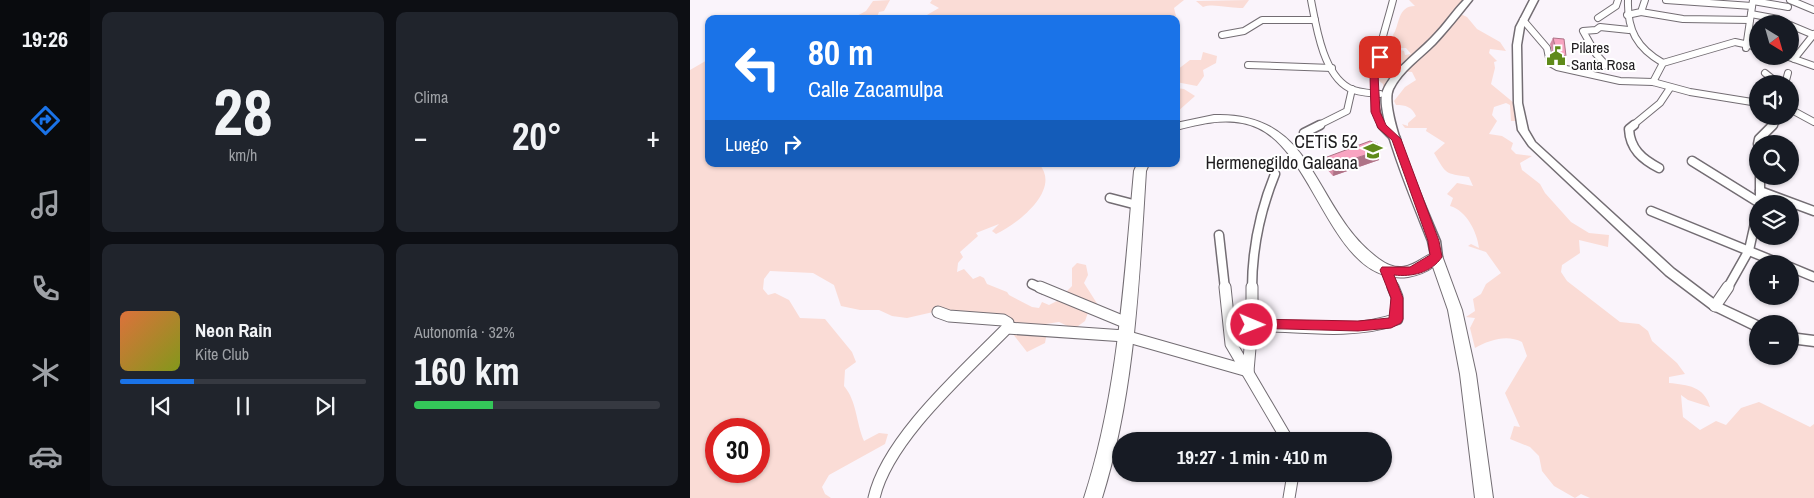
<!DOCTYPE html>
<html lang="es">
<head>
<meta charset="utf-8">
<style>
	body { margin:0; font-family:"Archivo Narrow",sans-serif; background:#20242c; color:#f1f3f6; height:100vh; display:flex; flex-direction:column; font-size:19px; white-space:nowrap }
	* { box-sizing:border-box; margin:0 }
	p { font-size:16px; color:#9ea1a6 }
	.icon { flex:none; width:28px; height:28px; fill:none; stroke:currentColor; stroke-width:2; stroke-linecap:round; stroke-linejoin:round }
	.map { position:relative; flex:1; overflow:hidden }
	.drawer { display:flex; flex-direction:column; gap:12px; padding:12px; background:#0d0f14; width:600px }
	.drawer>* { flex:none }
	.hud { position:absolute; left:15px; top:15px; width:475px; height:152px; border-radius:10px; box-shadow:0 1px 4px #0004; background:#1a73e8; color:#fff; overflow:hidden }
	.needle { width:32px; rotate:143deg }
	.buttons { position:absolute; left:1059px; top:15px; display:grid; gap:10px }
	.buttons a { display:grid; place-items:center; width:50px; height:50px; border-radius:50%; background:#171b24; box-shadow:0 1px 4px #0004; font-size:25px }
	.speed { position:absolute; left:15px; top:418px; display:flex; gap:10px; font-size:25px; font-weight:700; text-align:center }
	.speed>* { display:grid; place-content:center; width:65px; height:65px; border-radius:50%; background:#171b24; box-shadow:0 1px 4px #0004; line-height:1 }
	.speed .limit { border:8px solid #d22; background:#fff; color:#111 }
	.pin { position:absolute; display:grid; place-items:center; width:42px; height:42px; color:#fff; margin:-21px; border-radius:10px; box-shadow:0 2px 8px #0006 }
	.me { position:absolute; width:55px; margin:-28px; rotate:91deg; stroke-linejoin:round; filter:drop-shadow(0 0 4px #0008) }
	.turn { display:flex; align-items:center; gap:18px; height:105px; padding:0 20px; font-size:22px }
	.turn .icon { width:65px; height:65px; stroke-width:2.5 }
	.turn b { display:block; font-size:35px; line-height:42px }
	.then { display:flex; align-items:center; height:48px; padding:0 20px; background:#0003; gap:10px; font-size:19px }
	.big { font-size:38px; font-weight:700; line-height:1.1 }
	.drawer .widget { flex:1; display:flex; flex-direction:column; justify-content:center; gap:8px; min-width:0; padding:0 18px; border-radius:10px; background:#20242c }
	.drawer .dial { align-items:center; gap:0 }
	.dial b { font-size:65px; line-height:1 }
	.song { display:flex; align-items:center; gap:15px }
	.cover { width:60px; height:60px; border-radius:8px; background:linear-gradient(135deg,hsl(20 70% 55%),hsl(70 70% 35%)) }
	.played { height:5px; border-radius:2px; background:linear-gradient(90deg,#1a73e8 30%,#363941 30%) }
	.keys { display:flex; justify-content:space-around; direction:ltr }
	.heat { display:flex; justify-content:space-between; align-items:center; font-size:28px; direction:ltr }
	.charge { height:8px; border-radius:4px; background:linear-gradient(90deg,#34c759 32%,#363941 0) }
	.drawer .tiles { flex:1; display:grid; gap:12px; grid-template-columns:repeat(2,1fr) }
	.trip { position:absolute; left:422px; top:432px; width:280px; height:50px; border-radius:25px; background:#171b24; box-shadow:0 1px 4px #0004; font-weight:700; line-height:50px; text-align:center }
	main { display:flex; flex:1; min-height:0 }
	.menu { display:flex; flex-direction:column; width:90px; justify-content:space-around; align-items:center; background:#090b0e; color:#9ea1a6 }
	.menu .icon { width:35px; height:35px }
	.menu .current { color:#1a73e8 }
	.menu b { font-size:22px; color:#f1f3f6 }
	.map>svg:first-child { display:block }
	.green { fill:#fadcd6; fill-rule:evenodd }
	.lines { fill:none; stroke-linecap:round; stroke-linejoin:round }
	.minor-far2-casing { stroke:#736d73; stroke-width:8 }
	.minor-far1-casing { stroke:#736d73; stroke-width:11 }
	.minor-casing { stroke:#736d73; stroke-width:13 }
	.tertiary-casing { stroke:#736d73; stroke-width:3 }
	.secondary-casing { stroke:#736d73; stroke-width:2 }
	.minor-far2 { stroke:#fff; stroke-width:6 }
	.minor-far1 { stroke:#fff; stroke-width:8 }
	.minor { stroke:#fff; stroke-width:11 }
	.tertiary { fill:#fff; fill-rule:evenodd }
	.secondary { fill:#fff; fill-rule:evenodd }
	.wall { fill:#d58da6 }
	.shaded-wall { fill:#ae7387 }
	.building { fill:#f8a4c1; stroke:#ae7387 }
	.route { fill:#e11d48; stroke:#92132f }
	.labels { text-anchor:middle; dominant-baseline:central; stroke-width:4; stroke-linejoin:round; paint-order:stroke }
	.far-poi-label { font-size:15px; fill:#1f1d1f; stroke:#fff; text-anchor:start }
	.poi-label { font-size:18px; fill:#1f1d1f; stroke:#fff; text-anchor:end }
</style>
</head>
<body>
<main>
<nav class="menu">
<b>19:26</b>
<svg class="icon current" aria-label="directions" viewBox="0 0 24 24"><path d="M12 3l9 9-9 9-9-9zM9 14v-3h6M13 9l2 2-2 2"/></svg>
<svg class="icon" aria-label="music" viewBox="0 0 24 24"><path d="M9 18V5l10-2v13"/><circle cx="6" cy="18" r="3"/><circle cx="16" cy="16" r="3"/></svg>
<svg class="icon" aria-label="phone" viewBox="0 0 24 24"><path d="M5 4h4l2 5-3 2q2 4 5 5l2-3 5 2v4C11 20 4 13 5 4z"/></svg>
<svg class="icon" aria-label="climate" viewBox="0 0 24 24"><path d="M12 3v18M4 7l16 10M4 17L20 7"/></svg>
<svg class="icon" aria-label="car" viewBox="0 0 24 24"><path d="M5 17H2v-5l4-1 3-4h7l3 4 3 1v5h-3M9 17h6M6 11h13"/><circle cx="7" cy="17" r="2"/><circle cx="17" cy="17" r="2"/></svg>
</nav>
<section class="drawer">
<div class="tiles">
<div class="widget dial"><b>28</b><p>km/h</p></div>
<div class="widget"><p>Clima</p>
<div class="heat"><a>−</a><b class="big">20°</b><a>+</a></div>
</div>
<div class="widget">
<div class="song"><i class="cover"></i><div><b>Neon Rain</b><p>Kite Club</p></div></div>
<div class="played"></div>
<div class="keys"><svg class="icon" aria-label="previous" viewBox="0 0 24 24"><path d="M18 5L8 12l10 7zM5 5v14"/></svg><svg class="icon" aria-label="pause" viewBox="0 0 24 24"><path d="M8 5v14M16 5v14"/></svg><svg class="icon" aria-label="next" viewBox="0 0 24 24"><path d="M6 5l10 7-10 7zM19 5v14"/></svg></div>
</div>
<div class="widget"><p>Autonomía · 32%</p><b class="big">160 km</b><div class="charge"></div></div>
</div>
</section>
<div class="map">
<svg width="1124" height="498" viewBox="0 0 1124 498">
	<rect width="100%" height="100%" fill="#faf4fb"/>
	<g class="green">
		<path d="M200,0L194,11L189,12L186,19H161L176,11L183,1Z"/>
		<path d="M242,0H494L484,8L486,16L482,19H230L249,8L240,3Z"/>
		<path d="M559,0L553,8C540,9 524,3 513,7L506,1Z"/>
		<path d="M719,0H776L775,6L764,11L777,17L787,29L810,42L816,51L800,49L799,53L807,61L804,62L805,68L801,84L824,103L828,121H821L820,105L816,103L804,107L802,115L807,121L799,134L812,136L823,143L821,149L826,154L842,156L830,163L832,170L850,184L855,193L881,222L899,233L919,235L918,247L889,240L890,253L872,265L871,272L877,281L930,322L949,324L958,331L962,341L987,363L995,374L979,377V383C998,385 1014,386 1020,407L998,400L991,395L993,417L1010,430L1026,421L1036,425L1051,408L1069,402L1120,427L1124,424V498H900L891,494L885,498L864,486L852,471L849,456L840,447L820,439L824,426L830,427L815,393L837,356L832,342C817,334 799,340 785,348L780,328L785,318L776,317L785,311L783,299L791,294L796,284L811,273L796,252L778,246L781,244L789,248C787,232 777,211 760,206L763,198L757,194L767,183L783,186L779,177C754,173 757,175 744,153L755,143L736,131L737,128H715L712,124L718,126V123L726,116C722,107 716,105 706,105L704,101L715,87L726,80L722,72L708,71L701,93L693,89V84L688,80V74L684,67L688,61L705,54L703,50L706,49L714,51L715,55L721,54L716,48H706L703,45L705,40L703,35C710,25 707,6 725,6Z"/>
		<path d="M513,52L527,56L526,63L513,70L514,76L507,86L486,82L487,70L500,60H511Z"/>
		<path d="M19,59V164H349C372,189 328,224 306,234L302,231L309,224L286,233L288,236L270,252L273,257L268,263L267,272L274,269L283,279L290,276L294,278L297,284L317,292L319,295L342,307L349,308L352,302L359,305L367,301L382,286V268L387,263L396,265L398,275L394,283L408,305L399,310L395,321L384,329L369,322L356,324L358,327L355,343L337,352L312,320L252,310L217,318L202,316L189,310H170L151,306L144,285L123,273L80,271L74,279L73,289L78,295L85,293L99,300L110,318L135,319L162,352L166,362L155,370L154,386C167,401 166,423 174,441L189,433L198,434L195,444L139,475L132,487L135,494L141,498H0V70ZM26,429H69V471H26Z"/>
		<path d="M486,88L494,89L505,96L486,113Z"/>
	</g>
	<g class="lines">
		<g class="minor-far2-casing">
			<g id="minor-far2">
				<path d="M621,0C626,26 633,74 659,88C668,93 680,93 690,94"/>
				<path d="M938,0C937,30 947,48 973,63"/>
				<path d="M976,0L1062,6"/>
				<path d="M1100,0L1124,10"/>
				<path d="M1063,1L1098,7"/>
				<path d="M951,12L993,19L1060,20"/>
				<path d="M1061,14L1088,19L1098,24"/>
				<path d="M937,15L951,12L955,0"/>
				<path d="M908,18L926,6L928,0"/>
				<path d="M833,20L857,48L860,63L867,67L930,81L963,82L1000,92L1068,103"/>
				<path d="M1100,25L1124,35"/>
				<path d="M532,35L554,31L572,20H625"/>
				<path d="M1056,48L1063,0"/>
				<path d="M1096,56L1124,66"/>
				<path d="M1104,59L1124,34"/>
				<path d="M558,65L642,68"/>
				<path d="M893,71L916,65L906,54L893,31L906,30L910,27L939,30"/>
				<path d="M1075,73L1089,84"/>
				<path d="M963,82L973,63L1045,42L1068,47"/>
				<path d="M1095,84L1098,73"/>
				<path d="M1100,109L1124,122"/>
				<path d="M627,126L657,111L662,89"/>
				<path d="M692,126C673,86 693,40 703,0"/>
				<path d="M942,126L970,103L980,88"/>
				<path d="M1082,126L1092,116"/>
			</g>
		</g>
		<g class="minor-far1-casing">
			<g id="minor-far1">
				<path d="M692,125L706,139"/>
				<path d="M944,125L939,129C940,149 952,159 969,168"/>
				<path d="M614,133L630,125"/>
				<path d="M1068,144L1069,139L1083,125"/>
				<path d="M1002,161L1068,202"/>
				<path d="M1070,176V196"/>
				<path d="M1070,191L1124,211"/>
				<path d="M420,198L447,205"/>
				<path d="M961,211L1091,264"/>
				<path d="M529,235L535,289"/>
				<path d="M1100,267L1124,277"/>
				<path d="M696,270L704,289"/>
				<path d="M342,284L353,289"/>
				<path d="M562,289C562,249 570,211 585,174"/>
				<path d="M1037,289L1059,250L1068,210"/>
			</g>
		</g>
		<g class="minor-casing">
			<g id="minor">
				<path d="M350,287L437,323"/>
				<path d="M535,287L541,344L598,441"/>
				<path d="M1025,306L1038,287"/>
				<path d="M562,325C608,326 663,335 707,319V297L703,287"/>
				<path d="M317,328L435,336L558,371"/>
				<path d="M558,371L562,325V287"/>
				<path d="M184,498C197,439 275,371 317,328L318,323L313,320L259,316L248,312"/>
				<path d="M599,498L603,474"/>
			</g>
		</g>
		<g class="tertiary-casing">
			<g id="tertiary">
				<path d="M774,0H782C770,15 758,30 745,44C731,58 712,71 703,89C692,112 739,214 750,241L752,257L750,260H742L738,241C728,215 687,119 692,95C696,74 730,51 744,35C755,24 763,11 774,0Z"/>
				<path d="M840,0H848L834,27L831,45L832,103L838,130L845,142L984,269L1029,303L1072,323L1068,324V332L1021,309L976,275L839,146L828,130L824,103L823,45L826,27Z"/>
				<path d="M1100,333L1124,336V346L1100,343Z"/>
			</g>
		</g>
		<g class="secondary-casing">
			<g id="secondary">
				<path d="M524,115C628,111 622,211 689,259C720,282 734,248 751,253L772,310L786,374L803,498H785L770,374L758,310L743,267C735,273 728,275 718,277C643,287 626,154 568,128C541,116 514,123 486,130V123Z"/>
				<path d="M447,164H459L456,171C449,280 445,393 412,498H394C428,394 434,280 444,171Z"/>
			</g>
		</g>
		<use href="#minor-far2" class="minor-far2"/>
		<use href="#minor-far1" class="minor-far1"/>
		<use href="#minor" class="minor"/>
		<use href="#tertiary" class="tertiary"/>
		<use href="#secondary" class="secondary"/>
	</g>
	<g class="wall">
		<path d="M863,38L876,56L873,63L864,60L860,44Z"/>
		<path d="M637,157L689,160L643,176L636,168Z"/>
	</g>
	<path class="shaded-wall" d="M691,150L689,160L643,176L644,165Z"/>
	<g class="building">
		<path d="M863,38L874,39L876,56L867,53Z"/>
		<path d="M680,141L688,144L691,150L644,165L637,157Z"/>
	</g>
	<path class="route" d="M687,55L694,57L688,75L690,112L696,125L711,139L749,241L752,257C741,273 722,277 704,275L713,298V319L711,323L701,328L668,331L558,328L556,325L558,321L562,319L668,321L699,318L701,298L690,270L692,267H720L740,255L738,241L702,140L688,128L681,112L680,75Z"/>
	<defs>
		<g id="civic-bare" transform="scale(1.5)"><path d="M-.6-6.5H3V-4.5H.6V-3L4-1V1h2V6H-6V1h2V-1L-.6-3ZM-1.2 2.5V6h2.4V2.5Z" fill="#5f8a1a" stroke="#fff" stroke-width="2.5" paint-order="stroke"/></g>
		<g id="school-bare" transform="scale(1.5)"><path d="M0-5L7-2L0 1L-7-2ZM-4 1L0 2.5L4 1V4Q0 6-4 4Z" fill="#5f8a1a" stroke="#fff" stroke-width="2.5" paint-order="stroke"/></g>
	</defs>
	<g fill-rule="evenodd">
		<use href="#civic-bare" x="866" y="56"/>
		<use href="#school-bare" x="683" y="151"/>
	</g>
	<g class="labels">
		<g class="far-poi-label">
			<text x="881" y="47">Pilares<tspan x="881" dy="17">Santa Rosa</tspan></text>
		</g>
		<g class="poi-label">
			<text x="668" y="141">CETiS 52<tspan x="668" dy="21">Hermenegildo Galeana</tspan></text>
		</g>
	</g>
</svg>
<div class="buttons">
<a><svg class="needle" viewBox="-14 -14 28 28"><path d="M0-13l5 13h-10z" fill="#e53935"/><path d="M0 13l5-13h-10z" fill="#9ea1a6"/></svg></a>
<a><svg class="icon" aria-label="sound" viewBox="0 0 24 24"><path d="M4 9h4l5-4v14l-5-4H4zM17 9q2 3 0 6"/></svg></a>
<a><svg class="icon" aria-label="search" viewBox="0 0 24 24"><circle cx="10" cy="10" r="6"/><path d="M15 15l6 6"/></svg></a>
<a><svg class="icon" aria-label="layers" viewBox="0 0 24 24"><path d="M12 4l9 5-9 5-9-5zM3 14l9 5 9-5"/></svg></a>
<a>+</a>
<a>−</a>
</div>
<div class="speed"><div class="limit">30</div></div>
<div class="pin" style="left:690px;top:57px;background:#d93025"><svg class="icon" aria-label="arrive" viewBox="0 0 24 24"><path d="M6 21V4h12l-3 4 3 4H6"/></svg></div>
<svg class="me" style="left:562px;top:325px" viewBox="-20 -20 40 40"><circle r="17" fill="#e11d48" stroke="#fff" stroke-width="3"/><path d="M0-11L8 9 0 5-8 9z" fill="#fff"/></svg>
<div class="trip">19:27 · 1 min · 410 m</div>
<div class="hud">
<div class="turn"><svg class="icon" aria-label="left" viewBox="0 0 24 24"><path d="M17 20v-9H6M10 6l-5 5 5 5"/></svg><div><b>80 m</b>Calle Zacamulpa</div></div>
<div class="then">Luego<svg class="icon" aria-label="right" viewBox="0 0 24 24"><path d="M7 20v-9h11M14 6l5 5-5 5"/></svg></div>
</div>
</div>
</main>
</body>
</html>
